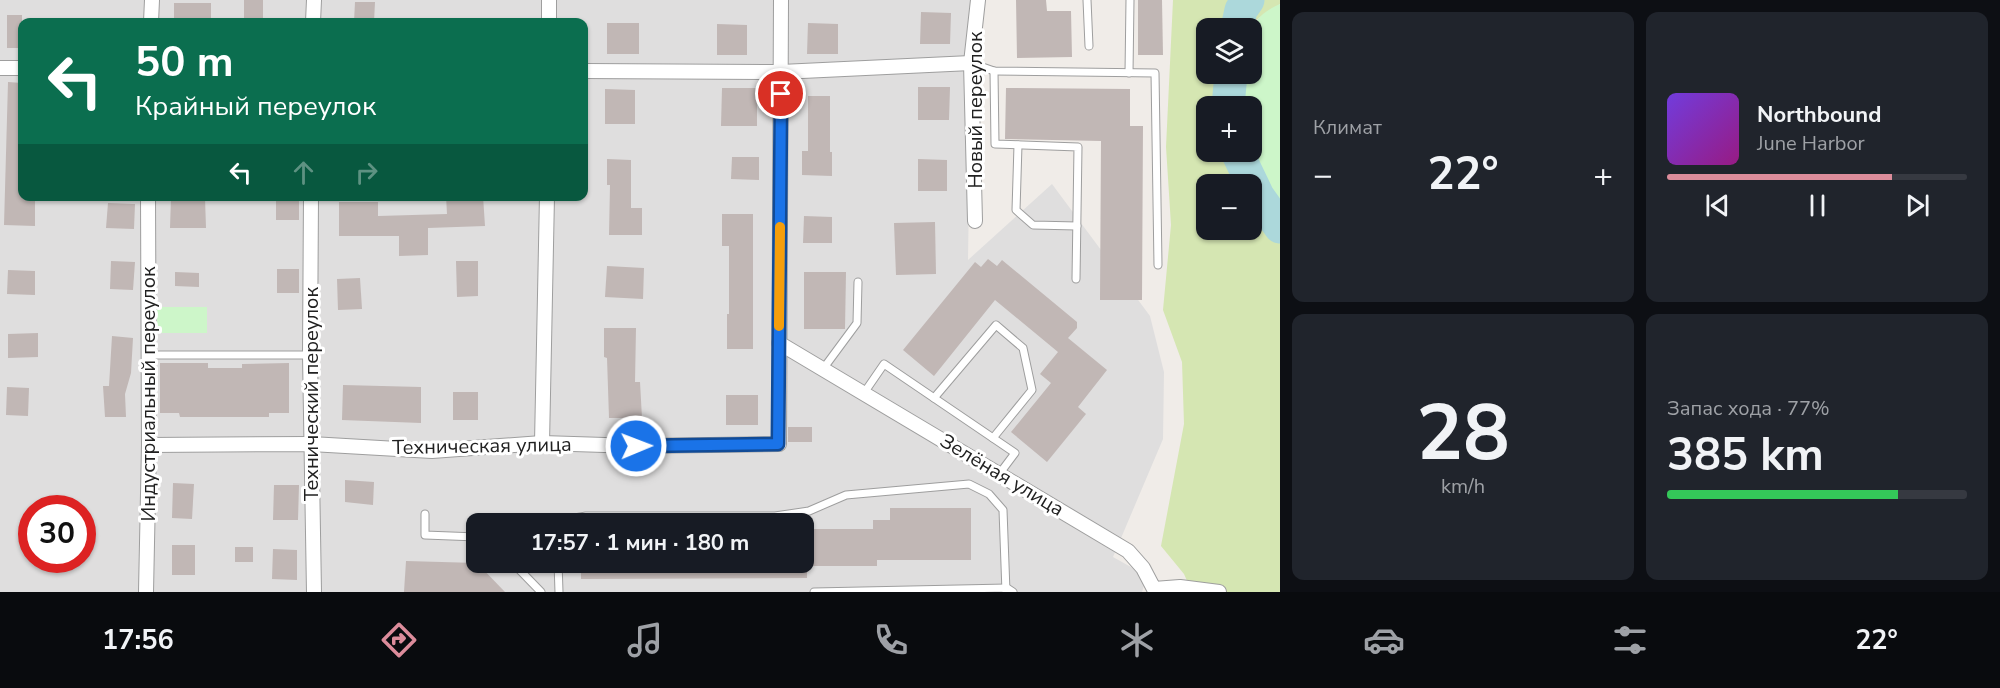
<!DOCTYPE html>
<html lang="ru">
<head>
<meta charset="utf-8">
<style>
	body { margin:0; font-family:"Nunito Sans",sans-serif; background:#20242c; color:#f1f3f6; height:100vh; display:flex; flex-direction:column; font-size:22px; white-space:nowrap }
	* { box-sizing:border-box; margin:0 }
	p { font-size:20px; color:#9ea1a6 }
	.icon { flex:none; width:33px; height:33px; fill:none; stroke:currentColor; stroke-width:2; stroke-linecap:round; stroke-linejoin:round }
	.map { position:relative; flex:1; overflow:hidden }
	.sheet { display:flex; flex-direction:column; gap:12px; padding:12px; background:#0d0f14; width:720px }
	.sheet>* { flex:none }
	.top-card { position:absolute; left:18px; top:18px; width:570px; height:183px; border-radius:12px; box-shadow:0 2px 4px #0004; background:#0b6e4f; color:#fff; overflow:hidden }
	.buttons { position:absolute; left:1196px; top:18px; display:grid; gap:12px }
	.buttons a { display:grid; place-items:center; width:66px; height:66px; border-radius:12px; background:#171b24; box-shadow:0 2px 4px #0004; font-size:30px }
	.speed { position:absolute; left:18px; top:495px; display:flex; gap:12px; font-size:30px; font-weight:700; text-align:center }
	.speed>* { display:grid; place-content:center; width:78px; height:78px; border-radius:50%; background:#171b24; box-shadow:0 2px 4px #0004; line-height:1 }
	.speed .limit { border:9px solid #d22; background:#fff; color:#111 }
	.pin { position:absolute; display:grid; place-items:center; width:51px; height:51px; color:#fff; margin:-26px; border:3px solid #fff; border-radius:50%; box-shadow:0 2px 6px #0007 }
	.me { position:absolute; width:66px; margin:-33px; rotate:89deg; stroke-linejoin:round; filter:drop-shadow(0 0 4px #0008) }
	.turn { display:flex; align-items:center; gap:21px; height:126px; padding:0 18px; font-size:27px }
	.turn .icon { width:78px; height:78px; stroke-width:2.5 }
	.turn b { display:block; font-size:42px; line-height:51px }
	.lanes { display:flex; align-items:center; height:57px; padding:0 18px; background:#0003; justify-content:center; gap:30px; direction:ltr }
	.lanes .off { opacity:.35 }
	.big { font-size:45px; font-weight:700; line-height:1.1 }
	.sheet .tile { flex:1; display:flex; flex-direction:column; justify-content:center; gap:9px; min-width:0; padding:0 21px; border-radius:12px; background:#20242c }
	.sheet .dial { align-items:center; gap:0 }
	.dial b { font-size:78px; line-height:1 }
	.song { display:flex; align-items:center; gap:18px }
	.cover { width:72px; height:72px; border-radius:9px; background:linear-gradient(135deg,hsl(260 70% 55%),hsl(310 70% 35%)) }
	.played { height:6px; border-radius:3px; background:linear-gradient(90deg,#dc8c9b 75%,#363941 75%) }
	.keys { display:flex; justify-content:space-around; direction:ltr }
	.heat { display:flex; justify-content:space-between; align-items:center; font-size:33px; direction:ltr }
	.charge { height:9px; border-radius:4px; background:linear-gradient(90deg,#34c759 77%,#363941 0) }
	.sheet .tiles { flex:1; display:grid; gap:12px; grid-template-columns:repeat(2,1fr) }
	.trip { position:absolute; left:466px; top:513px; width:348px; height:60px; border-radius:12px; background:#171b24; box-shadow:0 2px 4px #0004; font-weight:700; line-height:60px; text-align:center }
	.menu { display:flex; height:96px; justify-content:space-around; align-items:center; background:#090b0e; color:#9ea1a6 }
	.menu .icon { width:42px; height:42px }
	.menu .active { color:#dc8c9b }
	.menu b { font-size:27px; color:#f1f3f6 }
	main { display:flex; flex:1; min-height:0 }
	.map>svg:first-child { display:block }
	.residential { fill:#dfdede; fill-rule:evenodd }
	.grass { fill:#d5e6b2; fill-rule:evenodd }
	.park { fill:#cdf6c9 }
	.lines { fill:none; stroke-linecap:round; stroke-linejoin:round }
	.river { stroke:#acd8db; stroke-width:33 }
	.building { fill:#c1b7b5 }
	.service-casing { stroke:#9e9e9e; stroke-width:9 }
	.minor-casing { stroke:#9e9e9e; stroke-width:16 }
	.service { stroke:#fff; stroke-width:7 }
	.minor { stroke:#fff; stroke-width:14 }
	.route-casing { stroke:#114b97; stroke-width:15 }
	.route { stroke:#1a73e8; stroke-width:10 }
	.slow { stroke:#f59e0b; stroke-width:10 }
	.labels { text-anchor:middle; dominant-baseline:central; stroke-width:6; stroke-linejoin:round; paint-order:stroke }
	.street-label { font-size:20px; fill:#212121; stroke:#fff }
</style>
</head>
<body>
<main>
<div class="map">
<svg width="1280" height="592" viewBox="0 0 1280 592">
	<rect width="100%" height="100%" fill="#f0ece8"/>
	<path class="residential" d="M0,0H972L968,260L1052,184L1150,316L1164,372L1163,439L1113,557L1147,576L1142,592H0ZM22,22H584V196H22ZM32,508H82V560H32ZM477,524H804V562H477Z"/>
	<path class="grass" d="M1173,0H1280V4L1256,20L1251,29L1206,28V74H1237L1235,106H1206V152H1244L1262,192L1280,216V592H1192L1184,574L1161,546L1184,424L1182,362L1163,310L1171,225L1166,147ZM1206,184H1251V230H1206Z"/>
	<g class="park">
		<path d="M1280,4V216L1262,192L1244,152H1251V106H1235L1237,74H1251C1251,40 1243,20 1280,4Z"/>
		<rect x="157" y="307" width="50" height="26"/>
	</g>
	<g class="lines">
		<g class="river">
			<path d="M1237,28L1241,10L1248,0"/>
			<path d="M1228,106L1231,74"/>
			<path d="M1237,152L1258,196L1280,227"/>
		</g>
	</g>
	<g class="building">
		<rect x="244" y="0" width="19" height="22"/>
		<path d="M1016,0H1046L1047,11H1071L1072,57L1017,58Z"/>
		<path d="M1138,0H1162L1163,55H1138Z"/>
		<path d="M355,2H375L374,22H354Z"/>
		<rect x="174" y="3" width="37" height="19"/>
		<path d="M921,12L951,13L950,44H920Z"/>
		<rect x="7" y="15" width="15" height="33"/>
		<rect x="607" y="23" width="32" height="31"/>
		<path d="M808,23L838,24V54H807Z"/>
		<path d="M717,24L747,25V55H717Z"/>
		<path d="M8,82L22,83V197H35V226L4,225Z"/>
		<path d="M918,87H950L949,120H918Z"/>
		<path d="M722,88H757V126H721Z"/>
		<path d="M1006,88L1130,89V126H1143L1142,300H1100L1101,141L1005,139Z"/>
		<path d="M605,89L635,90V124H605Z"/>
		<path d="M808,96H830V152H832V176L802,175V151H808Z"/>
		<path d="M732,157H759V180L731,179Z"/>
		<path d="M607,159L631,160V208H642V235H609L610,185H607Z"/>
		<path d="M918,159L947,160V191H918Z"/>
		<path d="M446,196H483L485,226L428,228V255L399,256V236H339V202H378V216L447,214Z"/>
		<path d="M171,198H205L206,228H170Z"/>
		<rect x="276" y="198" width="23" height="22"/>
		<path d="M108,203L135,204L134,229L106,228Z"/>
		<path d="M722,214H753V349H727V314H729V246H722Z"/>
		<path d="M804,216L832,217V243H803Z"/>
		<path d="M935,222L936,274L896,275L894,223Z"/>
		<path d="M988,259L997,266L1002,260L1077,322V328L1068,338L1107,370L1078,407L1086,414L1047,462L1011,432L1051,383L1040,374L1058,352L995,300L934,376L903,350L975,262L981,267Z"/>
		<path d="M111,261L135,262L133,290L110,289Z"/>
		<path d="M456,261H478V296L457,297Z"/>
		<path d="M607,266L644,268L643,299L605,297Z"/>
		<rect x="277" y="269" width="22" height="24"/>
		<path d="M8,270L35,271V295L7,294Z"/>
		<path d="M175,272L199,273V287L175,286Z"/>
		<path d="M804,272H846L845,329H804Z"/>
		<path d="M360,278L362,309L338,310L337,279Z"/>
		<path d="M604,328H636L635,382H640L642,418H609L607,358L604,357Z"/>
		<path d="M38,333V357L8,358V334Z"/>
		<path d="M112,336L133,338L131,373L125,394L126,417H105L103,386H109Z"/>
		<path d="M160,363H208V368H242V364L289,363V413H269V417H180L179,413H160Z"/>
		<path d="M343,385L421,387V423L342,420Z"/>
		<path d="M7,387L29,388L28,416L6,415Z"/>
		<rect x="453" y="392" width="25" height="28"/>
		<rect x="726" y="395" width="32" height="30"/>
		<rect x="788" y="427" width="24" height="15"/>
		<path d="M345,480L374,482L373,505L345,502Z"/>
		<path d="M173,483L194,484L192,519L172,518Z"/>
		<path d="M274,485H299L298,520H273Z"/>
		<path d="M890,508H971V560H877V566H807V578L581,579V562H804V537H807V529H873V520H890Z"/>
		<rect x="172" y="545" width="23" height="30"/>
		<rect x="235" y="547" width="18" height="15"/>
		<path d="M273,549L297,550V580L272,579Z"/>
		<path d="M406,561L477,563L505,592H404Z"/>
	</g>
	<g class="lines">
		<g class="service-casing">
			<g id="service">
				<path d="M1087,0L1089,46"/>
				<path d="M971,63L994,71L1155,73L1158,265"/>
				<path d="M994,71L995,144L1078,147L1076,279"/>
				<path d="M1129,73L1130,0"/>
				<path d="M1018,145L1016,210L1033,225L1077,226"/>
				<path d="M148,355H310"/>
				<path d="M823,369L857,323L858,282"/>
				<path d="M864,393L884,364L1015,453L1000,473"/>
				<path d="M934,398L996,325L1023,348L1032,390L993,438"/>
				<path d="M425,514V535L477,537"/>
				<path d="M564,524L569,519L586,516H775L809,511L846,495L969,484L989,494L1003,510L1006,592"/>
				<path d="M512,562L541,592"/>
				<path d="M558,562L559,592"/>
				<path d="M814,592L1007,588L1013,592"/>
			</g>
		</g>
		<g class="minor-casing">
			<g id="minor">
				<path d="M151,22L152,0"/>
				<path d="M313,22L314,0"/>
				<path d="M549,22V0"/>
				<path d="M0,68H22"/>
				<path d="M584,71L781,72L971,63"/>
				<path d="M311,196L310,355L314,592"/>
				<path d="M975,221L971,63L978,0"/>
				<path d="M779,343L1128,551L1143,568L1154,589L1180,587L1219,592"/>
				<path d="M542,443L547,196"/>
				<path d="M149,445L311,444L432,451L542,443L636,446L779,444L781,0"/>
				<path d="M146,592L149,445L148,196"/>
			</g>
		</g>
		<use href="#service" class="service"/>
		<use href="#minor" class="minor"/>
	</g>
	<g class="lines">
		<g class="route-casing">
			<path id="route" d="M636,446L778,444L781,94"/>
		</g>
		<use href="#route" class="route"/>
		<path class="slow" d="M779,326L780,227"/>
	</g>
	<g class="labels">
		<g class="street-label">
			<text transform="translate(975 110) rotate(-90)">Новый переулок</text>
			<text transform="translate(148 394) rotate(-90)">Индустриальный переулок</text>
			<text transform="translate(311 394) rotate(-90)">Технический переулок</text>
			<text transform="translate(482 446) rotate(-1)">Техническая улица</text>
			<text transform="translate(1002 475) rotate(31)">Зелёная улица</text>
		</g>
	</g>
</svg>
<div class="buttons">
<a><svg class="icon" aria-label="layers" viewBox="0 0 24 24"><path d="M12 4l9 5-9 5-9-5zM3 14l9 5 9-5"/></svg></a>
<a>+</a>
<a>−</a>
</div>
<div class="speed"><div class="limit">30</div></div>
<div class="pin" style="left:781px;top:94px;background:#d93025"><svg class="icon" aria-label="arrive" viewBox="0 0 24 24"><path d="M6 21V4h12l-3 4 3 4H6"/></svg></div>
<svg class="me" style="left:636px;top:446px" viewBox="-20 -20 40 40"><circle r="17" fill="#1a73e8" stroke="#fff" stroke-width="3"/><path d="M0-11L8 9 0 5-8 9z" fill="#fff"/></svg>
<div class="trip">17:57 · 1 мин · 180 m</div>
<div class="top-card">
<div class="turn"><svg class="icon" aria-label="left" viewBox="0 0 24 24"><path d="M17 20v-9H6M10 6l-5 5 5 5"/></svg><div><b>50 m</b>Крайный переулок</div></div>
<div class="lanes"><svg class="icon" aria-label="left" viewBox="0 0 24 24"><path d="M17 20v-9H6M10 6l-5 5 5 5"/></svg><svg class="icon off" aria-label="ahead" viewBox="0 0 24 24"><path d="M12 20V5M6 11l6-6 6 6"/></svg><svg class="icon off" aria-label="right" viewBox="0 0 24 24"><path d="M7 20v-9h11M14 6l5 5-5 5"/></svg></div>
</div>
</div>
<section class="sheet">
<div class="tiles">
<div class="tile"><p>Климат</p>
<div class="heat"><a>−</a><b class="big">22°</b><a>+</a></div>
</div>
<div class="tile">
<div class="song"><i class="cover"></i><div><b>Northbound</b><p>June Harbor</p></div></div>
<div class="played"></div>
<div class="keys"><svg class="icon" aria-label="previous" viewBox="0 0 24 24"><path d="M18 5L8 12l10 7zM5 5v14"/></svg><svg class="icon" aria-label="pause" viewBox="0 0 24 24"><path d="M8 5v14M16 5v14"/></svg><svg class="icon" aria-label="next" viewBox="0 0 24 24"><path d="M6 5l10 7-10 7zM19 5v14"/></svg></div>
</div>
<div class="tile dial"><b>28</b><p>km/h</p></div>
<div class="tile"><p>Запас хода · 77%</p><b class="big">385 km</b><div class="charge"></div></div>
</div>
</section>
</main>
<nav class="menu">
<b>17:56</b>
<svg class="icon active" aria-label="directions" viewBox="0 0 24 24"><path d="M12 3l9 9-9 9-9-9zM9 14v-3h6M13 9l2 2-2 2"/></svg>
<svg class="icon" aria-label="music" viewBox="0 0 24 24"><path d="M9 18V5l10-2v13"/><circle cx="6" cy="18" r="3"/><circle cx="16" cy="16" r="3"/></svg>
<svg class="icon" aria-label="phone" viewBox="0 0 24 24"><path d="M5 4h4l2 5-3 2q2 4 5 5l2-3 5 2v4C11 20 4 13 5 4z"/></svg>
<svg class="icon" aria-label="climate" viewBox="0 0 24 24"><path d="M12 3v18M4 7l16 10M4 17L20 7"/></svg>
<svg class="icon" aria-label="car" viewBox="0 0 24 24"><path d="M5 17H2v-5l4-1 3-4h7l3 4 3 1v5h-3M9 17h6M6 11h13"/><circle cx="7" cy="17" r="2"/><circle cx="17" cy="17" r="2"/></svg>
<svg class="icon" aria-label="filters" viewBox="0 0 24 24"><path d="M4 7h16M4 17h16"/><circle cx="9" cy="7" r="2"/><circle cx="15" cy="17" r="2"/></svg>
<b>22°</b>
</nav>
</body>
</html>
